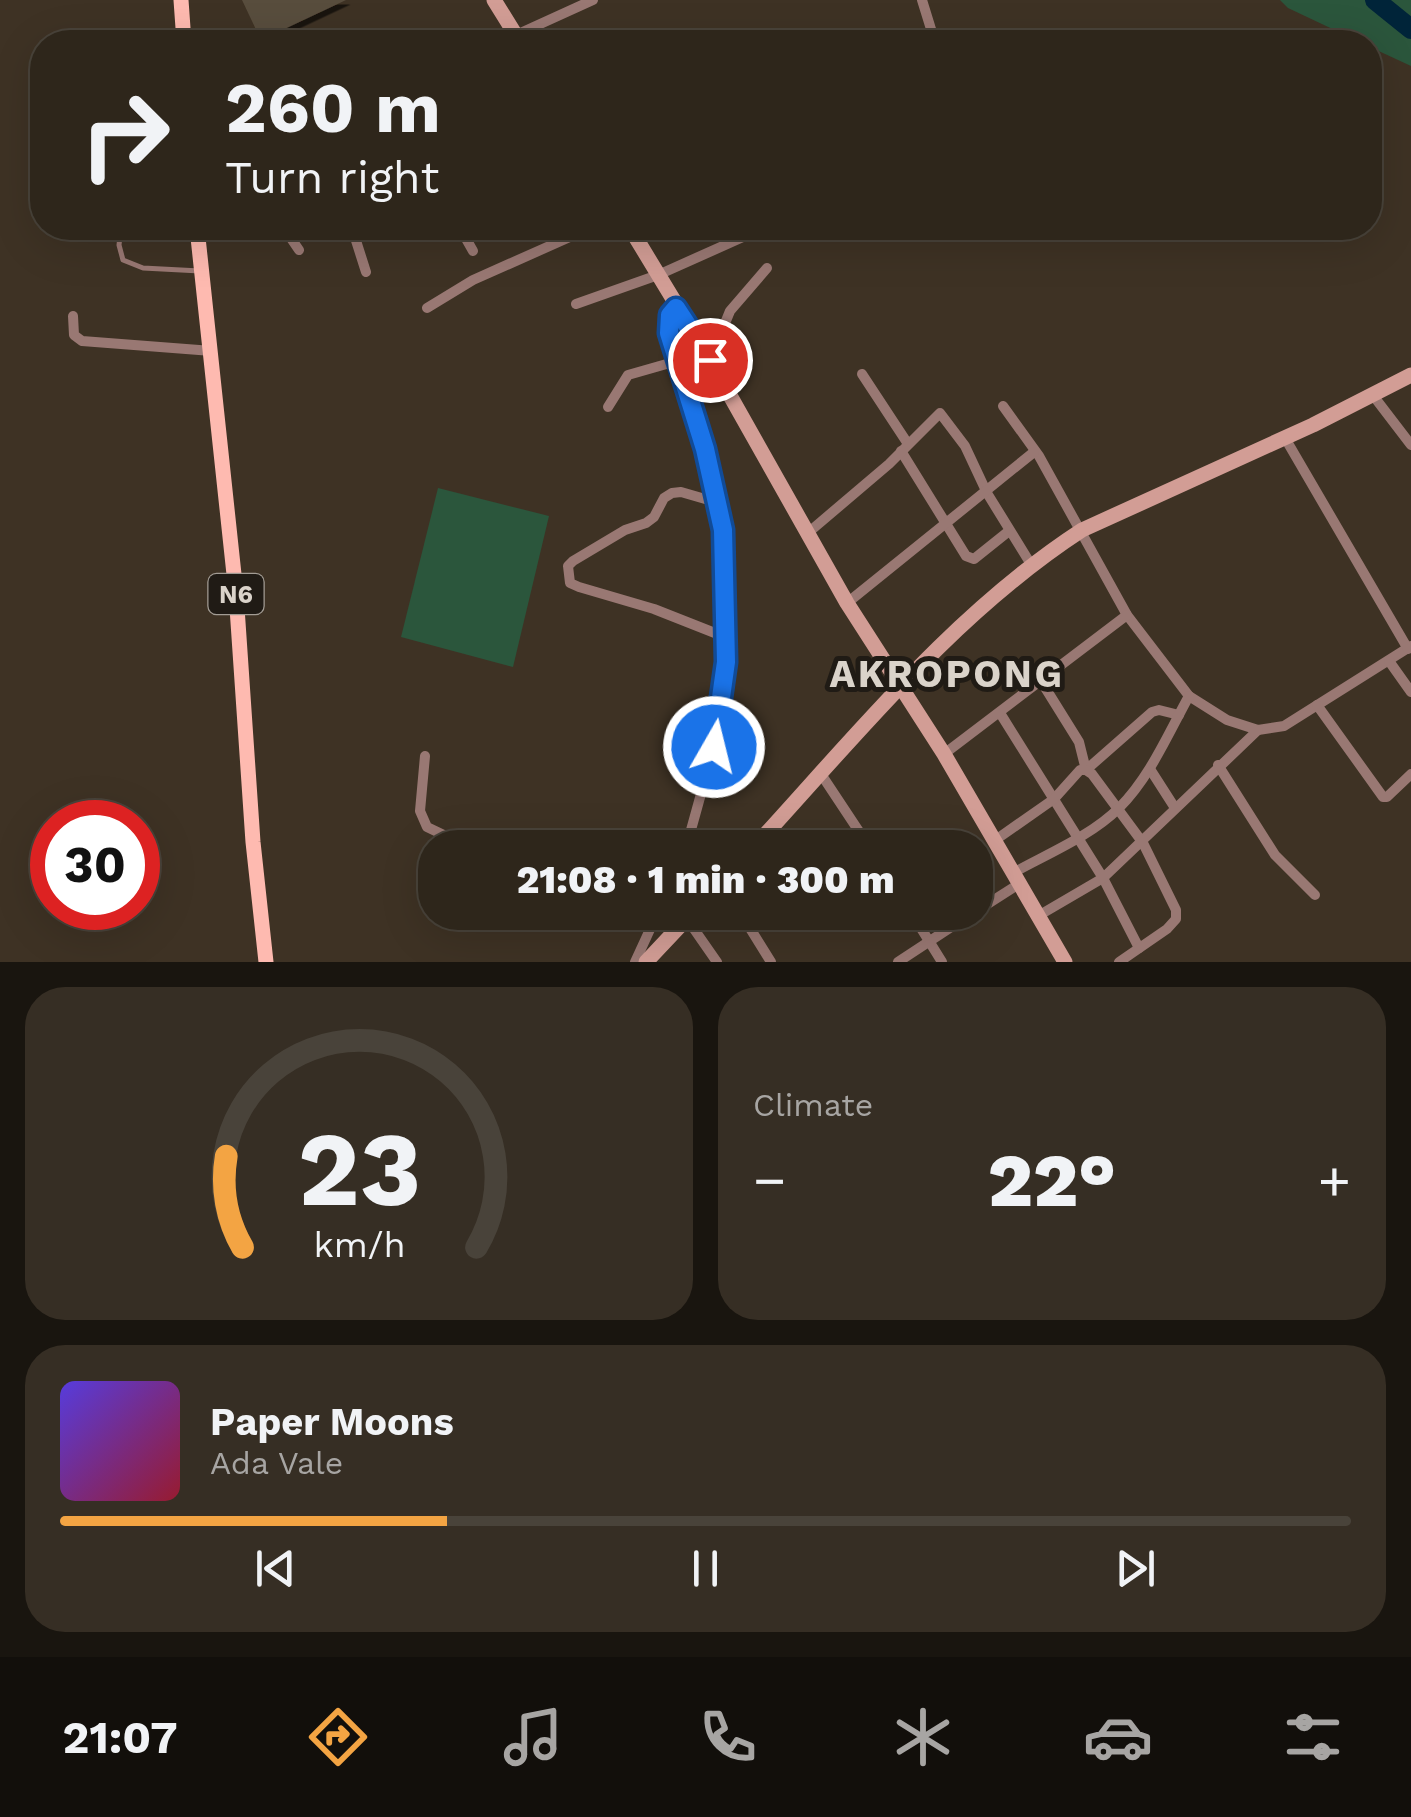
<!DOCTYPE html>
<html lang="en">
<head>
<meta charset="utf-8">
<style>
	body { margin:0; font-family:"Work Sans",sans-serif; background:#362e24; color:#f1f3f6; height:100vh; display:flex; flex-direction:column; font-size:38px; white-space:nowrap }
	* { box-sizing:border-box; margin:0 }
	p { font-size:32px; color:#a7a5a3 }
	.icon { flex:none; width:55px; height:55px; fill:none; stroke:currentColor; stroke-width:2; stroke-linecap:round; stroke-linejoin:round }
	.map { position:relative; height:962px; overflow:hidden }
	.drawer { display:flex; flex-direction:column; gap:25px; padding:25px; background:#19150f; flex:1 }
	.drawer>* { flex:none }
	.top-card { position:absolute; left:30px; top:30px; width:1352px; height:210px; border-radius:40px; box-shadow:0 10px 40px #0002,0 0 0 2px #49433a; background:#2e261b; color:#f1f3f6; overflow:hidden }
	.speed { position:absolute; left:30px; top:800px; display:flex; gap:20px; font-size:50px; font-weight:700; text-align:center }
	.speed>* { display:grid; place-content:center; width:130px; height:130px; border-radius:50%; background:#2e261b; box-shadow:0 10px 40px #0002,0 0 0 2px #49433a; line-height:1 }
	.speed .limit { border:15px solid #d22; background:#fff; color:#111 }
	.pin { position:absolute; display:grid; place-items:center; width:85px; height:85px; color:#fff; margin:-42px; border:5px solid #fff; border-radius:50%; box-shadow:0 2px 10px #0007 }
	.me { position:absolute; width:110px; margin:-55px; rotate:8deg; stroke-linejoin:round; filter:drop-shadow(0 0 8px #0008) }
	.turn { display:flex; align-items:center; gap:35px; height:210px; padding:0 30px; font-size:45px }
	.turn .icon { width:130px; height:130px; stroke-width:2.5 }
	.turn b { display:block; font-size:70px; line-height:85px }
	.big { font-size:75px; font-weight:800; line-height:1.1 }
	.drawer .tile { flex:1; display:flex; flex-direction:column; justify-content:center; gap:15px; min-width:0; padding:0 35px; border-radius:40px; background:#362e24 }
	.drawer .dial { align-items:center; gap:0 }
	.dial svg { height:260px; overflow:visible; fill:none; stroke:#49433a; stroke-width:7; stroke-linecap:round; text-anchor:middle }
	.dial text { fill:#f1f3f6; stroke:none }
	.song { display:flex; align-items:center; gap:30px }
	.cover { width:120px; height:120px; border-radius:15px; background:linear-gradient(135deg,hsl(250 70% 55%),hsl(350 70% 35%)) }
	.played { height:10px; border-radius:5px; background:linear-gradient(90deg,#f3a443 30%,#49433a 30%) }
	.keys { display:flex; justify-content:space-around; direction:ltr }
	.heat { display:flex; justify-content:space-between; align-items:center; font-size:55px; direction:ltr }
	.drawer .tiles { flex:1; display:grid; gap:25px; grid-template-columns:1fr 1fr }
	.tile:last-child { grid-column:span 2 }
	.trip { position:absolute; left:418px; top:830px; width:575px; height:100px; border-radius:40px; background:#2e261b; box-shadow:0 10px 40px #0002,0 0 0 2px #49433a; font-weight:800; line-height:100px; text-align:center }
	.tab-bar { display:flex; height:160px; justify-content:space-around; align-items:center; background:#120f0b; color:#a7a5a3 }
	.tab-bar .icon { width:70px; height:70px }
	.tab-bar .on { color:#f3a443 }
	.tab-bar b { font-size:45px; color:#f1f3f6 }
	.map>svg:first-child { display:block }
	.green { fill:#2b563c }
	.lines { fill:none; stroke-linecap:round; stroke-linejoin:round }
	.river { stroke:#002439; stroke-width:20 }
	.building { fill:#594d3d; filter:url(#shadow) }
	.lane { stroke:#997873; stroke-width:5 }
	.street { stroke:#997873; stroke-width:10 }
	.secondary { stroke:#d29d95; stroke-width:15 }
	.primary { stroke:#febab0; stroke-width:15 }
	.route-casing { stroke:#114b97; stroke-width:25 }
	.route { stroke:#1a73e8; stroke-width:18 }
	.labels { text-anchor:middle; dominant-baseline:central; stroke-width:10; stroke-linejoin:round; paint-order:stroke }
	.shield { fill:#201b15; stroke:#a29c94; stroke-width:2.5 }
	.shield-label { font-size:25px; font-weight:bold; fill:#dad3ca }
	.district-label { font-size:38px; font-weight:bold; letter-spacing:2.5px; fill:#dad3ca; stroke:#201b15 }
</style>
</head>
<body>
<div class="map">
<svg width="1411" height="962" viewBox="0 0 1411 962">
	<defs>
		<filter id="shadow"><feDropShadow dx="4.5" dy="4.5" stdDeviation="0" flood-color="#0009"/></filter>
	</defs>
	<rect width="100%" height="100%" fill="#3e3224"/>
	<g class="green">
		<path d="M1280,0H1411V66L1370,47V42H1360L1288,8Z"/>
		<path d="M438,488L549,516L513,667L401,637Z"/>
	</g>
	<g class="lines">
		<path class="river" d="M1375,0L1411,29"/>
	</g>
	<path class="building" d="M242,0H346L261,40Z"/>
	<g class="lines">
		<path class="lane" d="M121,228L119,245L123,260L143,268L200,271"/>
		<g class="street">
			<path d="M922,0L935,42"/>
			<path d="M516,35L593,0"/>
			<path d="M284,228L299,250"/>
			<path d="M352,228L366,272"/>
			<path d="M460,228L473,251"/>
			<path d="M576,304L658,275L763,228"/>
			<path d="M677,307L670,315L669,333L711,472L723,530L726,662L714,747L686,848"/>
			<path d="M427,308L473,280L590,228"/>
			<path d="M73,316L74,335L82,341L212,351"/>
			<path d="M710,360L730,311L767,268"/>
			<path d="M862,374L908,444"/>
			<path d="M1372,394L1411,445"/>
			<path d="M1003,406L1039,456L1127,615L1189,696L1227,720L1258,730L1284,726L1411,646"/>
			<path d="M608,407L628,375L677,361"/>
			<path d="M1285,438L1408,649"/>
			<path d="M901,451L966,556L974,559L1009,531"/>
			<path d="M719,503L681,492L672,493L664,498L654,517L646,523L625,530L573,561L568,566L570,583L579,587L654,609L725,637"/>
			<path d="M809,532L889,464L940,413L965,446L987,493L1032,566"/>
			<path d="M847,603L1034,452"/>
			<path d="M1389,661L1411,692"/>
			<path d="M1041,681L1079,742L1086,770L1152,712L1159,710L1179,715"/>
			<path d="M1317,705L1383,797H1387L1411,774"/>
			<path d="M1000,713L1103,878L1139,948"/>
			<path d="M944,754L1127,615"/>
			<path d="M425,756L420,811L427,827L471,848"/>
			<path d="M1218,765L1275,855L1315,895"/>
			<path d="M1150,769L1175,808"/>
			<path d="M821,774L870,848"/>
			<path d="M994,841L1054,799L1080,770H1086L1092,774L1143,843L1176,910V919L1167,929L1119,962"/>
			<path d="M1013,873C1047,854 1091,836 1119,808C1150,777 1168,734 1189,696"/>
			<path d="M740,912L771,962"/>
			<path d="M911,912L942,962"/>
			<path d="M975,912L1019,884"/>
			<path d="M1038,916L1103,878L1258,730"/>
			<path d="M687,919L717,962"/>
			<path d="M635,962L658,912"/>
			<path d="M898,962L974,912"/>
		</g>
		<g class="secondary">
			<path d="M494,0L520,42"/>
			<path d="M630,228L710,360L847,603L944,754L1065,962"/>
			<path d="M753,848C857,735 953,614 1082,530L1313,425L1411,375"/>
			<path d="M646,962L693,912"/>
		</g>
		<g class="primary">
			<path d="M181,0L184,42"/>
			<path d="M197,228L236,593L253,842L266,962"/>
		</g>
	</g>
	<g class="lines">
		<g class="route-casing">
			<path id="route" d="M710,360L676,308L670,315L669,333L705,449L723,530L726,662L714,747"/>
		</g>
		<use href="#route" class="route"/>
	</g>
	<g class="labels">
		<rect class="shield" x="208.5" y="574" width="55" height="40" rx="8"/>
		<g class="shield-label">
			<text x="236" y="594">N6</text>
		</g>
		<g class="district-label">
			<text x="947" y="674">AKROPONG</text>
		</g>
	</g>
</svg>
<div class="speed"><div class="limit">30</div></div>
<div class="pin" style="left:710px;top:360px;background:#d93025"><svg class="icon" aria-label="arrive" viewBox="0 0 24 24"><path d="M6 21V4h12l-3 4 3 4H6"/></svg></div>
<svg class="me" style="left:714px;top:747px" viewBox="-20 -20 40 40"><circle r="17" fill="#1a73e8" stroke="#fff" stroke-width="3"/><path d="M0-11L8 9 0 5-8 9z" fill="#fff"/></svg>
<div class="trip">21:08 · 1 min · 300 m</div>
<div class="top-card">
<div class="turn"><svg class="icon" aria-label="right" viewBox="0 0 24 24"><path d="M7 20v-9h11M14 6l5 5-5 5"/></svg><div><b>260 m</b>Turn right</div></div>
</div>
</div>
<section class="drawer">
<div class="tiles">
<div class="tile dial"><svg viewBox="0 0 100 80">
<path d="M14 69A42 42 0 1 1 86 69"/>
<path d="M14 69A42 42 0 0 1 9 41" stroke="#f3a443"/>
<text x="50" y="56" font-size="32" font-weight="700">23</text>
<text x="50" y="72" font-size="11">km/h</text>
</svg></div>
<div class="tile"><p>Climate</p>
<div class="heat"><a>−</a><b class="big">22°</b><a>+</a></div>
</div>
<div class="tile">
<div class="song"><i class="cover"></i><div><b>Paper Moons</b><p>Ada Vale</p></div></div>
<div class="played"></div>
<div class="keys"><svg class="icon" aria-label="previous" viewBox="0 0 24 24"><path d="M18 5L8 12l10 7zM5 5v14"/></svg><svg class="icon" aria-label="pause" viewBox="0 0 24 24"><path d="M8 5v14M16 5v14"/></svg><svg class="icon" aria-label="next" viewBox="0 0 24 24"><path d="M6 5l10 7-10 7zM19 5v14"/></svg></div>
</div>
</div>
</section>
<nav class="tab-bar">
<b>21:07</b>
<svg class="icon on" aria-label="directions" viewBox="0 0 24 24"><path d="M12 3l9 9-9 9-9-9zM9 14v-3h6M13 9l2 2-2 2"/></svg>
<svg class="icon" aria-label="music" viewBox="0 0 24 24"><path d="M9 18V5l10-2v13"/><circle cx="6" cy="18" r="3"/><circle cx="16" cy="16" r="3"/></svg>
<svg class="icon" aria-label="phone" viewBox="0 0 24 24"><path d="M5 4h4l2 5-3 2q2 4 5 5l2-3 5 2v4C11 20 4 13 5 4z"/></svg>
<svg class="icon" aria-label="climate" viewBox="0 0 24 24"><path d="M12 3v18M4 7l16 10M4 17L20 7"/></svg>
<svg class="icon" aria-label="car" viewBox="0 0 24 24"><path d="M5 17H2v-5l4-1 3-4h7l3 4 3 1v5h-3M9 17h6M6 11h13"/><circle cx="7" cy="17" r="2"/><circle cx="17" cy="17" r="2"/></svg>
<svg class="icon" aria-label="filters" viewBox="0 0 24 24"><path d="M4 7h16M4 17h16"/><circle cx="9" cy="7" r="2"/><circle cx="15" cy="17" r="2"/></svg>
</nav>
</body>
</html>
